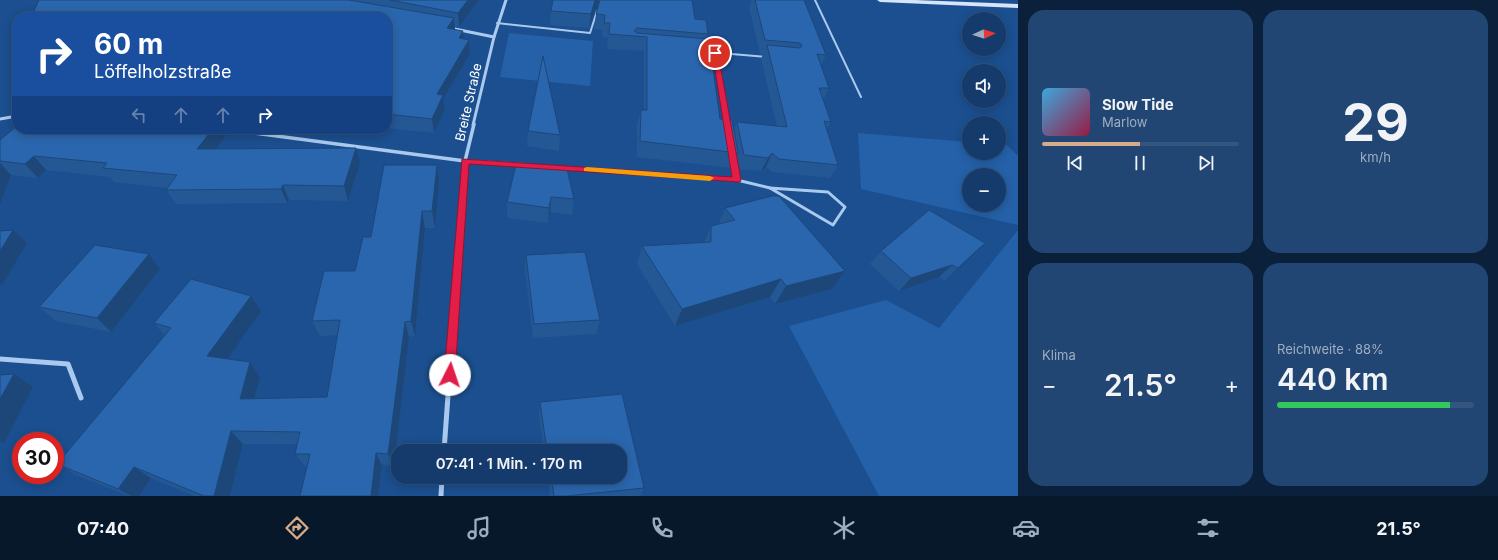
<!DOCTYPE html>
<html lang="de">
<head>
<meta charset="utf-8">
<style>
	body { margin:0; font-family:Inter,sans-serif; background:#214673; color:#f1f3f6; height:100vh; display:flex; flex-direction:column; font-size:15px; white-space:nowrap }
	* { box-sizing:border-box; margin:0 }
	p { font-size:13px; color:#9dadc1 }
	.icon { flex:none; width:22px; height:22px; fill:none; stroke:currentColor; stroke-width:2; stroke-linecap:round; stroke-linejoin:round }
	.map { position:relative; flex:1; overflow:hidden }
	.side { display:flex; flex-direction:column; gap:10px; padding:10px; background:#0b203b; width:480px }
	.side>* { flex:none }
	.guide { position:absolute; left:12px; top:12px; width:380px; height:122px; border-radius:16px; box-shadow:0 2px 10px #0003,0 0 0 1px #33557e; background:#1a4fa0; color:#fff; overflow:hidden }
	.needle { width:26px; rotate:86deg }
	.fabs { position:absolute; left:962px; top:12px; display:grid; gap:8px }
	.fabs a { display:grid; place-items:center; width:44px; height:44px; border-radius:50%; background:#143b6b; box-shadow:0 2px 10px #0003,0 0 0 1px #33557e; font-size:20px }
	.speed { position:absolute; left:12px; top:432px; display:flex; gap:8px; font-size:20px; font-weight:700; text-align:center }
	.speed>* { display:grid; place-content:center; width:52px; height:52px; border-radius:50%; background:#143b6b; box-shadow:0 2px 10px #0003,0 0 0 1px #33557e; line-height:1 }
	.speed .limit { border:6px solid #d22; background:#fff; color:#111 }
	.pin { position:absolute; display:grid; place-items:center; width:34px; height:34px; color:#fff; margin:-17px; border:2px solid #fff; border-radius:50%; box-shadow:0 1px 4px #0007 }
	.me { position:absolute; width:44px; margin:-22px; rotate:4deg; stroke-linejoin:round; filter:drop-shadow(0 0 3px #0008) }
	.turn { display:flex; align-items:center; gap:14px; height:84px; padding:0 16px; font-size:18px }
	.turn .icon { width:52px; height:52px; stroke-width:2.5 }
	.turn b { display:block; font-size:28px; line-height:34px }
	.lanes { display:flex; align-items:center; height:38px; padding:0 16px; background:#0003; justify-content:center; gap:20px; direction:ltr }
	.lanes .off { opacity:.35 }
	.big { font-size:30px; font-weight:600; line-height:1.1 }
	.side .card { flex:1; display:flex; flex-direction:column; justify-content:center; gap:6px; min-width:0; padding:0 14px; border-radius:16px; background:#214673 }
	.side .dial { align-items:center; gap:0 }
	.dial b { font-size:52px; line-height:1 }
	.song { display:flex; align-items:center; gap:12px }
	.cover { width:48px; height:48px; border-radius:6px; background:linear-gradient(135deg,hsl(200 70% 55%),hsl(340 70% 35%)) }
	.played { height:4px; border-radius:2px; background:linear-gradient(90deg,#d6ab8b 50%,#33557e 50%) }
	.keys { display:flex; justify-content:space-around; direction:ltr }
	.heat { display:flex; justify-content:space-between; align-items:center; font-size:22px; direction:ltr }
	.charge { height:6px; border-radius:3px; background:linear-gradient(90deg,#34c759 88%,#33557e 0) }
	.side .tiles { flex:1; display:grid; gap:10px; grid-template-columns:repeat(2,1fr) }
	.trip { position:absolute; left:391px; top:444px; width:236px; height:40px; border-radius:16px; background:#143b6b; box-shadow:0 2px 10px #0003,0 0 0 1px #33557e; font-weight:600; line-height:40px; text-align:center }
	.dock { display:flex; height:64px; justify-content:space-around; align-items:center; background:#08182b; color:#9dadc1 }
	.dock .icon { width:28px; height:28px }
	.dock .active { color:#d6ab8b }
	.dock b { font-size:18px; color:#f1f3f6 }
	main { display:flex; flex:1; min-height:0 }
	.map>svg:first-child { display:block }
	.green { fill:#2461a8; fill-rule:evenodd }
	.lines { fill:none; stroke-linecap:round; stroke-linejoin:round }
	.lane-far1 { stroke:#a9c9ee; stroke-width:2 }
	.lane { stroke:#a9c9ee; stroke-width:3 }
	.street-far2 { stroke:#a9c9ee; stroke-width:3 }
	.street-far1 { stroke:#a9c9ee; stroke-width:3.5 }
	.street { stroke:#a9c9ee; stroke-width:5 }
	.secondary { fill:#d6e6fa; fill-rule:evenodd }
	.wall { fill:#245895 }
	.shaded-wall { fill:#1d4779 }
	.building { fill:#2a66ad; stroke:#1d4779 }
	.route { fill:#e11d48; stroke:#92132f }
	.slow { fill:#f59e0b }
	.labels { text-anchor:middle; dominant-baseline:central; stroke-width:4; stroke-linejoin:round; paint-order:stroke }
	.street-label { font-size:13px; fill:#fff; stroke:#1b4f8f }
</style>
</head>
<body>
<main>
<div class="map">
<svg width="1018" height="496" viewBox="0 0 1018 496">
	<rect width="100%" height="100%" fill="#1b4f8f"/>
	<g class="green">
		<path d="M509,33L593,41L590,86L500,77Z"/>
		<path d="M858,133L969,142V153H999V145H1007L1018,156V225L861,189ZM969,175H999V205H969Z"/>
		<path d="M1018,230V496H879L789,326L886,300L939,328Z"/>
	</g>
	<g class="lines">
		<g class="lane-far1">
			<path d="M815,0L861,97"/>
			<path d="M497,23L590,33L597,11"/>
			<path d="M708,52L766,57"/>
			<path d="M715,53L727,122"/>
		</g>
		<g class="lane">
			<path d="M733,159L737,180L770,188"/>
			<path d="M770,188L828,192L845,207L833,225Z"/>
		</g>
		<g class="street-far2">
			<path d="M450,28L494,37"/>
			<path d="M0,119L17,116"/>
			<path d="M473,125L494,37L506,0"/>
		</g>
		<g class="street-far1">
			<path d="M224,129L465,161L528,165"/>
			<path d="M562,168L737,180"/>
			<path d="M456,286L465,161L474,124"/>
		</g>
		<g class="street">
			<path d="M0,359L68,364L81,398"/>
			<path d="M444,451L456,285"/>
			<path d="M441,496L442,477"/>
		</g>
		<path class="secondary" d="M877,0H915L1018,4V8L880,2Z"/>
	</g>
	<g class="wall">
		<path d="M39,0H479L459,27L455,26V30L464,39L469,40L470,54L443,99L445,109L434,133L387,128V17Z"/>
		<path d="M553,0H692L695,19L708,34L706,39L720,119L734,131L737,122L777,126L761,59L763,54H760L749,7L752,0H804L826,55L821,65L829,88L823,100L831,122L826,130L838,165L830,178L772,172L766,167L761,171L738,169L736,158L732,168L637,157V125L641,110H644V51L607,49L608,38L602,37L603,30L594,29L596,14L597,9L595,10L589,28L550,25L551,11Z"/>
		<path d="M17,129H226L228,133L216,149L360,163L348,201L289,200L287,203L176,204L166,190L168,188L114,182L110,177L46,170L38,178L11,175L0,204V140Z"/>
		<path d="M528,131L560,135L559,151L527,146Z"/>
		<path d="M516,165L574,199L572,215L550,212L548,223L507,218V202Z"/>
		<path d="M439,182L435,228H425L415,336L409,337L394,466L382,465L378,496H300L307,466H305L295,454L297,444H243L230,496H194L151,478L139,496H129L78,476L57,464L165,336L154,323L251,296L261,311L227,359L250,362L260,377L255,399L327,397L338,335L320,336L312,321L355,271L371,237Z"/>
		<path d="M725,208L845,271L832,289L775,304L770,297L675,326L637,264L642,246L704,242L711,226L718,225Z"/>
		<path d="M881,251L972,256L945,281L939,277L899,291L870,264Z"/>
		<path d="M149,254L160,269L111,332L56,321L39,307Z"/>
		<path d="M526,255L600,320L596,334L533,338L525,270Z"/>
		<path d="M622,394L644,488L640,496H550L548,477H620V451H544L539,414L540,402Z"/>
	</g>
	<g class="shaded-wall">
		<path d="M468,0H479L459,27L458,13Z"/>
		<path d="M595,0H599L598,9L595,10L589,28L591,14Z"/>
		<path d="M454,18L455,32L447,28Z"/>
		<path d="M463,31L464,45L459,38Z"/>
		<path d="M469,40L470,54L443,99L445,109L434,133L432,119L437,94Z"/>
		<path d="M14,78H17V82Z"/>
		<path d="M213,129H226L228,133L205,164L197,149Z"/>
		<path d="M356,148L360,163L348,201L344,186Z"/>
		<path d="M772,153L766,167L761,171L768,158Z"/>
		<path d="M34,156L46,170L38,178L25,164Z"/>
		<path d="M0,163L11,175L0,204Z"/>
		<path d="M437,165L439,182L435,228L432,211Z"/>
		<path d="M283,185L289,200L287,203L281,189Z"/>
		<path d="M551,197L550,212L548,223L549,208Z"/>
		<path d="M422,211L425,228L415,336L411,321Z"/>
		<path d="M13,230L27,243L2,285L0,283V251Z"/>
		<path d="M985,243L972,256L945,281L958,268Z"/>
		<path d="M149,254L160,269L111,332L97,318Z"/>
		<path d="M952,265L939,277L899,291L911,278Z"/>
		<path d="M845,271L832,289L775,304L786,286Z"/>
		<path d="M781,279L770,297L675,326L682,309Z"/>
		<path d="M251,296L261,311L219,371L207,356Z"/>
		<path d="M405,322L409,337L394,466L388,454Z"/>
		<path d="M250,362L260,377L251,413L240,399Z"/>
		<path d="M14,374L33,387L4,443L0,441V399Z"/>
		<path d="M231,431L243,444L230,496H214Z"/>
		<path d="M376,453L382,465L378,496H371Z"/>
		<path d="M134,467L151,478L139,496H131L118,489Z"/>
	</g>
	<g class="building">
		<path d="M39,0H349L454,18L447,28L463,31L459,38L469,40L437,94L443,95L432,119L387,114V17H31Z"/>
		<path d="M390,0H468L458,13Z"/>
		<path d="M553,0H595L591,14L551,11Z"/>
		<path d="M600,0H692L695,19L706,20L708,34L637,28L634,31L637,33L709,39L720,119L732,120L738,153L640,141L641,110H647V37L609,34L610,23H604L605,15L596,14Z"/>
		<path d="M755,0H804L826,55L817,54L829,88H819L831,122L824,121L838,165L779,159L772,153L768,158L744,155L737,122L787,127L767,45L800,48L802,46L800,43L765,40Z"/>
		<path d="M543,56L560,135L528,131Z"/>
		<path d="M17,74V78H14Z"/>
		<path d="M17,126V129H213L197,149L356,148L344,186L283,185L281,189L166,190L177,175L103,168L107,163L34,156L25,164L0,161V140Z"/>
		<path d="M384,165H437L432,211H422L411,321L405,322L388,454L376,453L371,496H300L310,454H295L300,432L231,431L214,496H204L134,467L118,489L57,464L171,328L154,323L191,279L251,296L207,356L250,362L240,399L327,397L340,320L312,321L324,271H355L363,237H371Z"/>
		<path d="M516,165H566L574,199L551,197L549,208L507,202Z"/>
		<path d="M772,196H779L845,271L786,286L781,279L682,309L642,246L711,242V226L735,220L725,208Z"/>
		<path d="M929,210L985,243L958,268L952,265L911,278L881,251Z"/>
		<path d="M13,230L0,251V231Z"/>
		<path d="M95,245L149,254L97,318L39,307Z"/>
		<path d="M585,252L600,320L534,324L526,255Z"/>
		<path d="M14,374L0,399V375Z"/>
		<path d="M622,394L644,488L566,496H554L551,477H620V451H547L540,402Z"/>
	</g>
	<path class="route" d="M712,51L718,53L741,180L740,182L469,164L455,375L454,378L450,380L446,378L444,375L462,159L732,177Z"/>
	<path class="slow" d="M587,167L710,176L714,178L710,181L584,171V168Z"/>
	<g class="labels">
		<g class="street-label">
			<text transform="translate(468 102) rotate(-77)">Breite Straße</text>
		</g>
	</g>
</svg>
<div class="fabs">
<a><svg class="needle" viewBox="-14 -14 28 28"><path d="M0-13l5 13h-10z" fill="#e53935"/><path d="M0 13l5-13h-10z" fill="#9dadc1"/></svg></a>
<a><svg class="icon" aria-label="sound" viewBox="0 0 24 24"><path d="M4 9h4l5-4v14l-5-4H4zM17 9q2 3 0 6"/></svg></a>
<a>+</a>
<a>−</a>
</div>
<div class="speed"><div class="limit">30</div></div>
<div class="pin" style="left:715px;top:53px;background:#d93025"><svg class="icon" aria-label="arrive" viewBox="0 0 24 24"><path d="M6 21V4h12l-3 4 3 4H6"/></svg></div>
<svg class="me" style="left:450px;top:375px" viewBox="-20 -20 40 40"><circle r="19" fill="#fff"/><path d="M0-13L10 11 0 6-10 11z" fill="#e11d48"/></svg>
<div class="trip">07:41 · 1 Min. · 170 m</div>
<div class="guide">
<div class="turn"><svg class="icon" aria-label="right" viewBox="0 0 24 24"><path d="M7 20v-9h11M14 6l5 5-5 5"/></svg><div><b>60 m</b>Löffelholzstraße</div></div>
<div class="lanes"><svg class="icon off" aria-label="left" viewBox="0 0 24 24"><path d="M17 20v-9H6M10 6l-5 5 5 5"/></svg><svg class="icon off" aria-label="ahead" viewBox="0 0 24 24"><path d="M12 20V5M6 11l6-6 6 6"/></svg><svg class="icon off" aria-label="ahead" viewBox="0 0 24 24"><path d="M12 20V5M6 11l6-6 6 6"/></svg><svg class="icon" aria-label="right" viewBox="0 0 24 24"><path d="M7 20v-9h11M14 6l5 5-5 5"/></svg></div>
</div>
</div>
<section class="side">
<div class="tiles">
<div class="card">
<div class="song"><i class="cover"></i><div><b>Slow Tide</b><p>Marlow</p></div></div>
<div class="played"></div>
<div class="keys"><svg class="icon" aria-label="previous" viewBox="0 0 24 24"><path d="M18 5L8 12l10 7zM5 5v14"/></svg><svg class="icon" aria-label="pause" viewBox="0 0 24 24"><path d="M8 5v14M16 5v14"/></svg><svg class="icon" aria-label="next" viewBox="0 0 24 24"><path d="M6 5l10 7-10 7zM19 5v14"/></svg></div>
</div>
<div class="card dial"><b>29</b><p>km/h</p></div>
<div class="card"><p>Klima</p>
<div class="heat"><a>−</a><b class="big">21.5°</b><a>+</a></div>
</div>
<div class="card"><p>Reichweite · 88%</p><b class="big">440 km</b><div class="charge"></div></div>
</div>
</section>
</main>
<nav class="dock">
<b>07:40</b>
<svg class="icon active" aria-label="directions" viewBox="0 0 24 24"><path d="M12 3l9 9-9 9-9-9zM9 14v-3h6M13 9l2 2-2 2"/></svg>
<svg class="icon" aria-label="music" viewBox="0 0 24 24"><path d="M9 18V5l10-2v13"/><circle cx="6" cy="18" r="3"/><circle cx="16" cy="16" r="3"/></svg>
<svg class="icon" aria-label="phone" viewBox="0 0 24 24"><path d="M5 4h4l2 5-3 2q2 4 5 5l2-3 5 2v4C11 20 4 13 5 4z"/></svg>
<svg class="icon" aria-label="climate" viewBox="0 0 24 24"><path d="M12 3v18M4 7l16 10M4 17L20 7"/></svg>
<svg class="icon" aria-label="car" viewBox="0 0 24 24"><path d="M5 17H2v-5l4-1 3-4h7l3 4 3 1v5h-3M9 17h6M6 11h13"/><circle cx="7" cy="17" r="2"/><circle cx="17" cy="17" r="2"/></svg>
<svg class="icon" aria-label="filters" viewBox="0 0 24 24"><path d="M4 7h16M4 17h16"/><circle cx="9" cy="7" r="2"/><circle cx="15" cy="17" r="2"/></svg>
<b>21.5°</b>
</nav>
</body>
</html>
